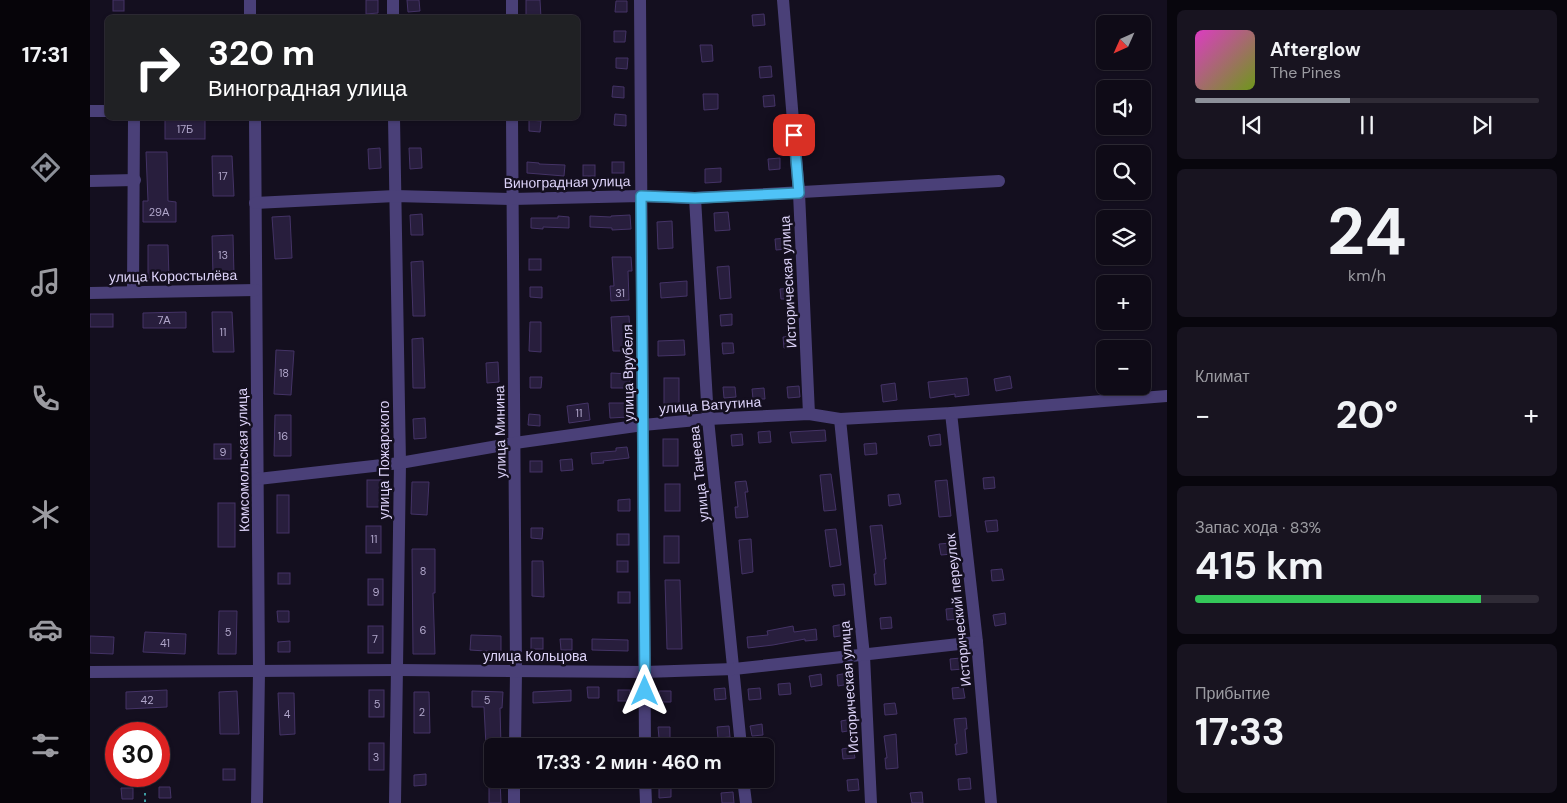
<!DOCTYPE html>
<html lang="ru">
<head>
<meta charset="utf-8">
<style>
	body { margin:0; font-family:"DM Sans",sans-serif; background:#181420; color:#f1f3f6; height:100vh; display:flex; flex-direction:column; font-size:19px; white-space:nowrap }
	* { box-sizing:border-box; margin:0 }
	p { font-size:16px; color:#9b9ba1 }
	.icon { flex:none; width:28px; height:28px; fill:none; stroke:currentColor; stroke-width:2; stroke-linecap:round; stroke-linejoin:round }
	.map { position:relative; flex:1; overflow:hidden }
	.details { display:flex; flex-direction:column; gap:10px; padding:10px; background:#08060d; width:400px }
	.details>* { flex:none }
	.banner { position:absolute; left:15px; top:15px; width:475px; height:105px; border-radius:8px; box-shadow:0 1px 4px #0004,0 0 0 1px #2f2b36; background:#202124; color:#fff; overflow:hidden }
	.needle { width:32px; rotate:225deg }
	.controls { position:absolute; left:1006px; top:15px; display:grid; gap:10px }
	.controls a { display:grid; place-items:center; width:55px; height:55px; border-radius:8px; background:#0f0b17; box-shadow:0 1px 4px #0004,0 0 0 1px #2f2b36; font-size:25px }
	.speed { position:absolute; left:15px; top:722px; display:flex; gap:10px; font-size:25px; font-weight:700; text-align:center }
	.speed>* { display:grid; place-content:center; width:65px; height:65px; border-radius:50%; background:#0f0b17; box-shadow:0 1px 4px #0004,0 0 0 1px #2f2b36; line-height:1 }
	.speed .limit { border:8px solid #d22; background:#fff; color:#111 }
	.pin { position:absolute; display:grid; place-items:center; width:42px; height:42px; color:#fff; margin:-21px; border-radius:10px; box-shadow:0 2px 8px #0006 }
	.me { position:absolute; width:55px; margin:-28px; rotate:0deg; stroke-linejoin:round; filter:drop-shadow(0 0 4px #0008) }
	.turn { display:flex; align-items:center; gap:18px; height:105px; padding:0 20px; font-size:22px }
	.turn .icon { width:65px; height:65px; stroke-width:2.5 }
	.turn b { display:block; font-size:35px; line-height:42px }
	.big { font-size:38px; font-weight:700; line-height:1.1 }
	.details .widget { flex:1; display:flex; flex-direction:column; justify-content:center; gap:8px; min-width:0; padding:0 18px; border-radius:8px; background:#181420 }
	.details .dial { align-items:center; gap:0 }
	.dial b { font-size:65px; line-height:1 }
	.song { display:flex; align-items:center; gap:15px }
	.cover { width:60px; height:60px; border-radius:8px; background:linear-gradient(135deg,hsl(310 70% 55%),hsl(80 70% 35%)) }
	.played { height:5px; border-radius:2px; background:linear-gradient(90deg,#8c9099 45%,#2f2b36 45%) }
	.keys { display:flex; justify-content:space-around; direction:ltr }
	.heat { display:flex; justify-content:space-between; align-items:center; font-size:28px; direction:ltr }
	.charge { height:8px; border-radius:4px; background:linear-gradient(90deg,#34c759 83%,#2f2b36 0) }
	.trip { position:absolute; left:394px; top:738px; width:290px; height:50px; border-radius:8px; background:#0f0b17; box-shadow:0 1px 4px #0004,0 0 0 1px #2f2b36; font-weight:700; line-height:50px; text-align:center }
	main { display:flex; flex:1; min-height:0 }
	.menu { display:flex; flex-direction:column; width:90px; justify-content:space-around; align-items:center; background:#060409; color:#9b9ba1 }
	.menu .icon { width:35px; height:35px }
	.menu .current { color:#8c9099 }
	.menu b { font-size:22px; color:#f1f3f6 }
	.map>svg:first-child { display:block }
	.building { fill:#281e3d; stroke:#436 }
	.lines { fill:none; stroke-linecap:round; stroke-linejoin:round }
	.path { stroke:#3d9ca3; stroke-width:2; stroke-dasharray:2.5 4; stroke-linecap:butt }
	.minor { stroke:#4a4078; stroke-width:12 }
	.route-casing { stroke:#337fa1; stroke-width:12 }
	.route { stroke:#4fc3f7; stroke-width:9 }
	.labels { text-anchor:middle; dominant-baseline:central; stroke-width:5; stroke-linejoin:round; paint-order:stroke }
	.number-label { font-size:11px; fill:#b0a6ca }
	.street-label { font-size:14px; fill:#ddd3f9; stroke:#140f1f }
</style>
</head>
<body>
<main>
<nav class="menu">
<b>17:31</b>
<svg class="icon current" aria-label="directions" viewBox="0 0 24 24"><path d="M12 3l9 9-9 9-9-9zM9 14v-3h6M13 9l2 2-2 2"/></svg>
<svg class="icon" aria-label="music" viewBox="0 0 24 24"><path d="M9 18V5l10-2v13"/><circle cx="6" cy="18" r="3"/><circle cx="16" cy="16" r="3"/></svg>
<svg class="icon" aria-label="phone" viewBox="0 0 24 24"><path d="M5 4h4l2 5-3 2q2 4 5 5l2-3 5 2v4C11 20 4 13 5 4z"/></svg>
<svg class="icon" aria-label="climate" viewBox="0 0 24 24"><path d="M12 3v18M4 7l16 10M4 17L20 7"/></svg>
<svg class="icon" aria-label="car" viewBox="0 0 24 24"><path d="M5 17H2v-5l4-1 3-4h7l3 4 3 1v5h-3M9 17h6M6 11h13"/><circle cx="7" cy="17" r="2"/><circle cx="17" cy="17" r="2"/></svg>
<svg class="icon" aria-label="filters" viewBox="0 0 24 24"><path d="M4 7h16M4 17h16"/><circle cx="9" cy="7" r="2"/><circle cx="15" cy="17" r="2"/></svg>
</nav>
<div class="map">
<svg width="1077" height="803" viewBox="0 0 1077 803">
	<rect width="100%" height="100%" fill="#140f1f"/>
	<g class="building">
		<rect x="23" y="0" width="11" height="11"/>
		<path d="M276,0H288V13L276,14Z"/>
		<path d="M317,0H329L330,11L318,12Z"/>
		<path d="M436,0H450L451,18H436Z"/>
		<path d="M526,1H537V12H525Z"/>
		<path d="M674,14L675,25L663,26L662,15Z"/>
		<path d="M524,31H536L535,42H524Z"/>
		<path d="M610,45H622L623,61L612,62Z"/>
		<path d="M526,58H538L537,69L526,68Z"/>
		<path d="M681,66L682,77L670,78L669,67Z"/>
		<path d="M523,86L534,87V98L522,97Z"/>
		<path d="M613,94H628V109L614,110Z"/>
		<path d="M684,95L685,106L674,107L673,96Z"/>
		<path d="M525,114L536,115V126L524,125Z"/>
		<rect x="75" y="119" width="40" height="20"/>
		<path d="M439,120L451,121L450,132L439,131Z"/>
		<path d="M290,148L291,168L279,169L278,149Z"/>
		<path d="M319,148H331L332,168L320,169Z"/>
		<path d="M56,152H77L78,201L86,202V222H53V201H58Z"/>
		<path d="M122,156H142L144,196H123Z"/>
		<path d="M690,158V169L679,170L678,159Z"/>
		<path d="M437,162L449,163V164L475,165L474,176L437,173Z"/>
		<rect x="522" y="162" width="12" height="11"/>
		<rect x="493" y="165" width="12" height="11"/>
		<path d="M631,168V182L615,183V169Z"/>
		<path d="M638,212L640,230L625,231L624,213Z"/>
		<path d="M332,214L333,235H321L320,215Z"/>
		<path d="M540,215L541,229L522,230V228L500,227V216L521,217V216Z"/>
		<path d="M200,216L202,258L185,259L182,217Z"/>
		<path d="M468,216L479,217V228L453,227V229L441,228V218H468Z"/>
		<path d="M582,221L583,248L568,249L567,222Z"/>
		<path d="M143,235L144,275L123,276L122,236Z"/>
		<path d="M697,238V249L686,250L685,239Z"/>
		<path d="M58,245H78L79,278H58Z"/>
		<path d="M522,257H541L542,271H538L539,300L521,301L520,286H524Z"/>
		<rect x="439" y="259" width="12" height="11"/>
		<path d="M333,261L335,316H323L321,262Z"/>
		<path d="M639,266L641,298L630,299L627,267Z"/>
		<path d="M597,281V296L571,298L570,283Z"/>
		<path d="M440,287H452V298L440,297Z"/>
		<path d="M702,288V299H691L690,289Z"/>
		<path d="M96,312V328H53V313Z"/>
		<path d="M122,312H142L144,352H123Z"/>
		<rect x="0" y="314" width="23" height="13"/>
		<path d="M642,314V325L631,326L630,315Z"/>
		<path d="M539,316L541,351H523L521,317Z"/>
		<path d="M440,322H451V352L439,351Z"/>
		<path d="M704,336L705,347L694,348L693,337Z"/>
		<path d="M333,338L335,388H323L322,339Z"/>
		<path d="M594,340L595,355L568,356V341Z"/>
		<path d="M632,343H643L644,353L633,354Z"/>
		<path d="M186,350L204,351L201,395L184,394Z"/>
		<path d="M408,362L409,382L397,383L396,363Z"/>
		<path d="M521,373L540,374V388H521Z"/>
		<path d="M920,376L922,388L906,391L904,379Z"/>
		<path d="M440,377H452L451,388H440Z"/>
		<rect x="574" y="378" width="15" height="26"/>
		<path d="M877,378L879,395L865,397V394L840,398L838,382Z"/>
		<path d="M805,383L807,400L793,402L791,385Z"/>
		<path d="M709,386L710,397L698,398L697,387Z"/>
		<path d="M633,387H645L646,397L634,398Z"/>
		<path d="M674,388L675,399H663L662,389Z"/>
		<path d="M498,403L500,420L479,423L477,406Z"/>
		<path d="M519,403H538L539,417L520,418Z"/>
		<path d="M439,414L450,415V426L438,425Z"/>
		<path d="M185,415H201V456H184Z"/>
		<path d="M335,418L336,438L324,439L323,419Z"/>
		<path d="M735,430L736,441L702,443L700,432Z"/>
		<path d="M680,431L681,442L669,443L668,432Z"/>
		<path d="M652,434L653,445L642,446L641,435Z"/>
		<path d="M850,434L851,445L840,446L838,436Z"/>
		<rect x="573" y="439" width="15" height="27"/>
		<path d="M786,443L787,454L775,455L774,444Z"/>
		<rect x="124" y="444" width="17" height="15"/>
		<path d="M537,447L539,458L513,461L514,463L502,464L501,453L526,451V448Z"/>
		<path d="M482,459L483,470L471,471L470,460Z"/>
		<rect x="440" y="461" width="12" height="11"/>
		<path d="M741,474L746,510L734,511L730,475Z"/>
		<path d="M904,477L905,488L894,489L893,478Z"/>
		<rect x="277" y="480" width="15" height="27"/>
		<path d="M857,480L861,516L849,517L845,481Z"/>
		<path d="M656,481L658,492H655L658,517L646,518L645,507H648L645,482Z"/>
		<path d="M322,482H339L337,515L321,514Z"/>
		<rect x="575" y="484" width="15" height="27"/>
		<path d="M809,494L811,504L799,506L798,495Z"/>
		<rect x="187" y="495" width="12" height="38"/>
		<path d="M540,499V511H528V500Z"/>
		<rect x="128" y="503" width="17" height="44"/>
		<path d="M907,520L908,531L897,532L895,521Z"/>
		<path d="M792,525L796,559H794L796,584L785,585L784,574H786L780,526Z"/>
		<rect x="276" y="526" width="15" height="27"/>
		<path d="M441,528H453L452,539L441,538Z"/>
		<path d="M746,529L751,565L740,567L735,530Z"/>
		<rect x="527" y="534" width="12" height="11"/>
		<rect x="574" y="536" width="15" height="27"/>
		<path d="M661,539L663,572L652,574L649,540Z"/>
		<path d="M861,543L862,554L851,555L849,544Z"/>
		<path d="M322,549H345V593H343L345,654H323Z"/>
		<path d="M442,561H453L454,597L442,596Z"/>
		<rect x="527" y="561" width="11" height="11"/>
		<path d="M912,569L914,580L902,581L901,570Z"/>
		<rect x="188" y="573" width="12" height="11"/>
		<rect x="278" y="579" width="15" height="26"/>
		<path d="M575,580H590L592,649H577Z"/>
		<path d="M754,584L755,595L744,596L742,585Z"/>
		<rect x="528" y="592" width="12" height="11"/>
		<path d="M867,608L869,619L857,620L856,609Z"/>
		<path d="M129,611H147L146,654H128Z"/>
		<path d="M187,611H199V622H188Z"/>
		<path d="M915,613L916,624L905,626L903,615Z"/>
		<path d="M801,617L802,628L791,629L790,618Z"/>
		<path d="M754,624L756,635L744,637L743,626Z"/>
		<rect x="278" y="626" width="15" height="27"/>
		<path d="M703,626L704,632L726,629L727,640L715,641V639L683,645L658,648L657,637L678,635L677,631Z"/>
		<path d="M55,632L96,634L95,654L53,652Z"/>
		<path d="M381,635L411,636V652L380,650Z"/>
		<path d="M0,636L24,637L23,654L0,653Z"/>
		<rect x="441" y="638" width="12" height="11"/>
		<path d="M470,639H482V650H471Z"/>
		<path d="M502,639L538,640V651L502,650Z"/>
		<path d="M200,641V652H188V642Z"/>
		<path d="M871,658L873,669L861,670L860,659Z"/>
		<path d="M758,673L759,684L748,686L747,675Z"/>
		<path d="M731,674L732,685L721,687L719,676Z"/>
		<path d="M700,683L701,694L689,695L688,684Z"/>
		<path d="M497,687H509V698H498Z"/>
		<path d="M873,687L875,698L863,699L862,688Z"/>
		<path d="M635,688L636,699L625,700L624,689Z"/>
		<path d="M670,688L671,699L659,700L658,689Z"/>
		<path d="M77,690V707L36,709V692Z"/>
		<rect x="279" y="690" width="15" height="27"/>
		<path d="M481,690V701L443,703V692Z"/>
		<rect x="528" y="690" width="12" height="11"/>
		<path d="M147,691L149,734H130L129,692Z"/>
		<path d="M382,691L413,692L412,708H410L411,746H396L394,707H382Z"/>
		<path d="M569,691H581V702H570Z"/>
		<path d="M324,692H339L340,733H324Z"/>
		<path d="M188,693H204L205,734L190,735Z"/>
		<path d="M805,703L807,714L795,715L794,704Z"/>
		<path d="M876,718L877,729H875L877,753L866,755L865,744H867L864,719Z"/>
		<path d="M762,719L763,730L752,732L751,721Z"/>
		<path d="M672,724L673,735L662,736L660,726Z"/>
		<path d="M639,726L640,737L628,738L627,727Z"/>
		<path d="M568,727H580V738H569Z"/>
		<path d="M806,734L808,768L796,769L795,758H797L794,736Z"/>
		<rect x="279" y="743" width="15" height="27"/>
		<path d="M763,747L765,758L753,759L752,749Z"/>
		<rect x="133" y="769" width="12" height="11"/>
		<path d="M336,774V785L324,786V775Z"/>
		<path d="M880,778L881,789L869,790L868,779Z"/>
		<path d="M399,779H410L411,803H399Z"/>
		<path d="M768,779L769,790L758,791L757,780Z"/>
		<path d="M69,787H80L81,798H69Z"/>
		<path d="M569,787H581V797L569,798Z"/>
		<path d="M31,788H43V799H32Z"/>
		<path d="M643,792L644,803H632L631,793Z"/>
		<path d="M832,792L833,803H822L820,793Z"/>
	</g>
	<g class="lines">
		<g class="path">
			<path d="M436,746H465"/>
			<path d="M55,793V803"/>
		</g>
		<g class="minor">
			<path d="M160,0V18"/>
			<path d="M303,0V18"/>
			<path d="M422,0V18"/>
			<path d="M550,0L555,746"/>
			<path d="M693,0L709,193L719,414"/>
			<path d="M0,111H18"/>
			<path d="M165,118L169,672L167,803"/>
			<path d="M304,118L310,463L305,803"/>
			<path d="M422,118L426,671L425,746"/>
			<path d="M0,181L45,180"/>
			<path d="M605,198L618,419L651,746"/>
			<path d="M165,203L305,196L422,199L551,196L605,198L909,181"/>
			<path d="M43,291L44,118"/>
			<path d="M0,293L166,290"/>
			<path d="M861,413L887,642L901,803"/>
			<path d="M750,419L774,656L781,803"/>
			<path d="M168,479L310,463L425,443L553,425L618,419L719,414L750,419L861,413L1077,396"/>
			<path d="M0,672L307,670L555,672L644,669L887,642"/>
			<path d="M555,779L556,803"/>
			<path d="M653,779L656,803"/>
			<path d="M424,803V779"/>
		</g>
	</g>
	<g class="lines">
		<g class="route-casing">
			<path id="route" d="M555,691L551,196L605,198L709,193L704,135"/>
		</g>
		<use href="#route" class="route"/>
	</g>
	<g class="labels">
		<g class="number-label">
			<text x="95" y="129">17Б</text>
			<text x="133" y="176">17</text>
			<text x="69" y="212">29А</text>
			<text x="133" y="255">13</text>
			<text x="530" y="293">31</text>
			<text x="74" y="320">7А</text>
			<text x="133" y="332">11</text>
			<text x="194" y="373">18</text>
			<text x="489" y="413">11</text>
			<text x="193" y="436">16</text>
			<text x="133" y="452">9</text>
			<text x="284" y="539">11</text>
			<text x="333" y="571">8</text>
			<text x="286" y="592">9</text>
			<text x="333" y="630">6</text>
			<text x="138" y="632">5</text>
			<text x="285" y="639">7</text>
			<text x="75" y="643">41</text>
			<text x="57" y="700">42</text>
			<text x="397" y="700">5</text>
			<text x="287" y="704">5</text>
			<text x="332" y="712">2</text>
			<text x="197" y="714">4</text>
			<text x="286" y="757">3</text>
		</g>
		<g class="street-label">
			<text transform="translate(477 182) rotate(-1)">Виноградная улица</text>
			<text transform="translate(83 276) rotate(-1)">улица Коростылёва</text>
			<text transform="translate(698 282) rotate(-93)">Историческая улица</text>
			<text transform="translate(538 373) rotate(-91)">улица Врубеля</text>
			<text transform="translate(620 405) rotate(-4)">улица Ватутина</text>
			<text transform="translate(410 432) rotate(-91)">улица Минина</text>
			<text transform="translate(153 460) rotate(-91)">Комсомольская улица</text>
			<text transform="translate(294 460) rotate(-90)">улица Пожарского</text>
			<text transform="translate(609 474) rotate(-96)">улица Танеева</text>
			<text transform="translate(868 610) rotate(-96)">Исторический переулок</text>
			<text x="445" y="656">улица Кольцова</text>
			<text transform="translate(759 687) rotate(-94)">Историческая улица</text>
		</g>
	</g>
</svg>
<div class="controls">
<a><svg class="needle" viewBox="-14 -14 28 28"><path d="M0-13l5 13h-10z" fill="#e53935"/><path d="M0 13l5-13h-10z" fill="#9b9ba1"/></svg></a>
<a><svg class="icon" aria-label="sound" viewBox="0 0 24 24"><path d="M4 9h4l5-4v14l-5-4H4zM17 9q2 3 0 6"/></svg></a>
<a><svg class="icon" aria-label="search" viewBox="0 0 24 24"><circle cx="10" cy="10" r="6"/><path d="M15 15l6 6"/></svg></a>
<a><svg class="icon" aria-label="layers" viewBox="0 0 24 24"><path d="M12 4l9 5-9 5-9-5zM3 14l9 5 9-5"/></svg></a>
<a>+</a>
<a>−</a>
</div>
<div class="speed"><div class="limit">30</div></div>
<div class="pin" style="left:704px;top:135px;background:#d93025"><svg class="icon" aria-label="arrive" viewBox="0 0 24 24"><path d="M6 21V4h12l-3 4 3 4H6"/></svg></div>
<svg class="me" style="left:555px;top:691px" viewBox="-20 -20 40 40"><path d="M0-17L14 15 0 8-14 15z" fill="#4fc3f7" stroke="#fff" stroke-width="4"/></svg>
<div class="trip">17:33 · 2 мин · 460 m</div>
<div class="banner">
<div class="turn"><svg class="icon" aria-label="right" viewBox="0 0 24 24"><path d="M7 20v-9h11M14 6l5 5-5 5"/></svg><div><b>320 m</b>Виноградная улица</div></div>
</div>
</div>
<section class="details">
<div class="widget">
<div class="song"><i class="cover"></i><div><b>Afterglow</b><p>The Pines</p></div></div>
<div class="played"></div>
<div class="keys"><svg class="icon" aria-label="previous" viewBox="0 0 24 24"><path d="M18 5L8 12l10 7zM5 5v14"/></svg><svg class="icon" aria-label="pause" viewBox="0 0 24 24"><path d="M8 5v14M16 5v14"/></svg><svg class="icon" aria-label="next" viewBox="0 0 24 24"><path d="M6 5l10 7-10 7zM19 5v14"/></svg></div>
</div>
<div class="widget dial"><b>24</b><p>km/h</p></div>
<div class="widget"><p>Климат</p>
<div class="heat"><a>−</a><b class="big">20°</b><a>+</a></div>
</div>
<div class="widget"><p>Запас хода · 83%</p><b class="big">415 km</b><div class="charge"></div></div>
<div class="widget"><p>Прибытие</p><b class="big">17:33</b></div>
</section>
</main>
</body>
</html>
